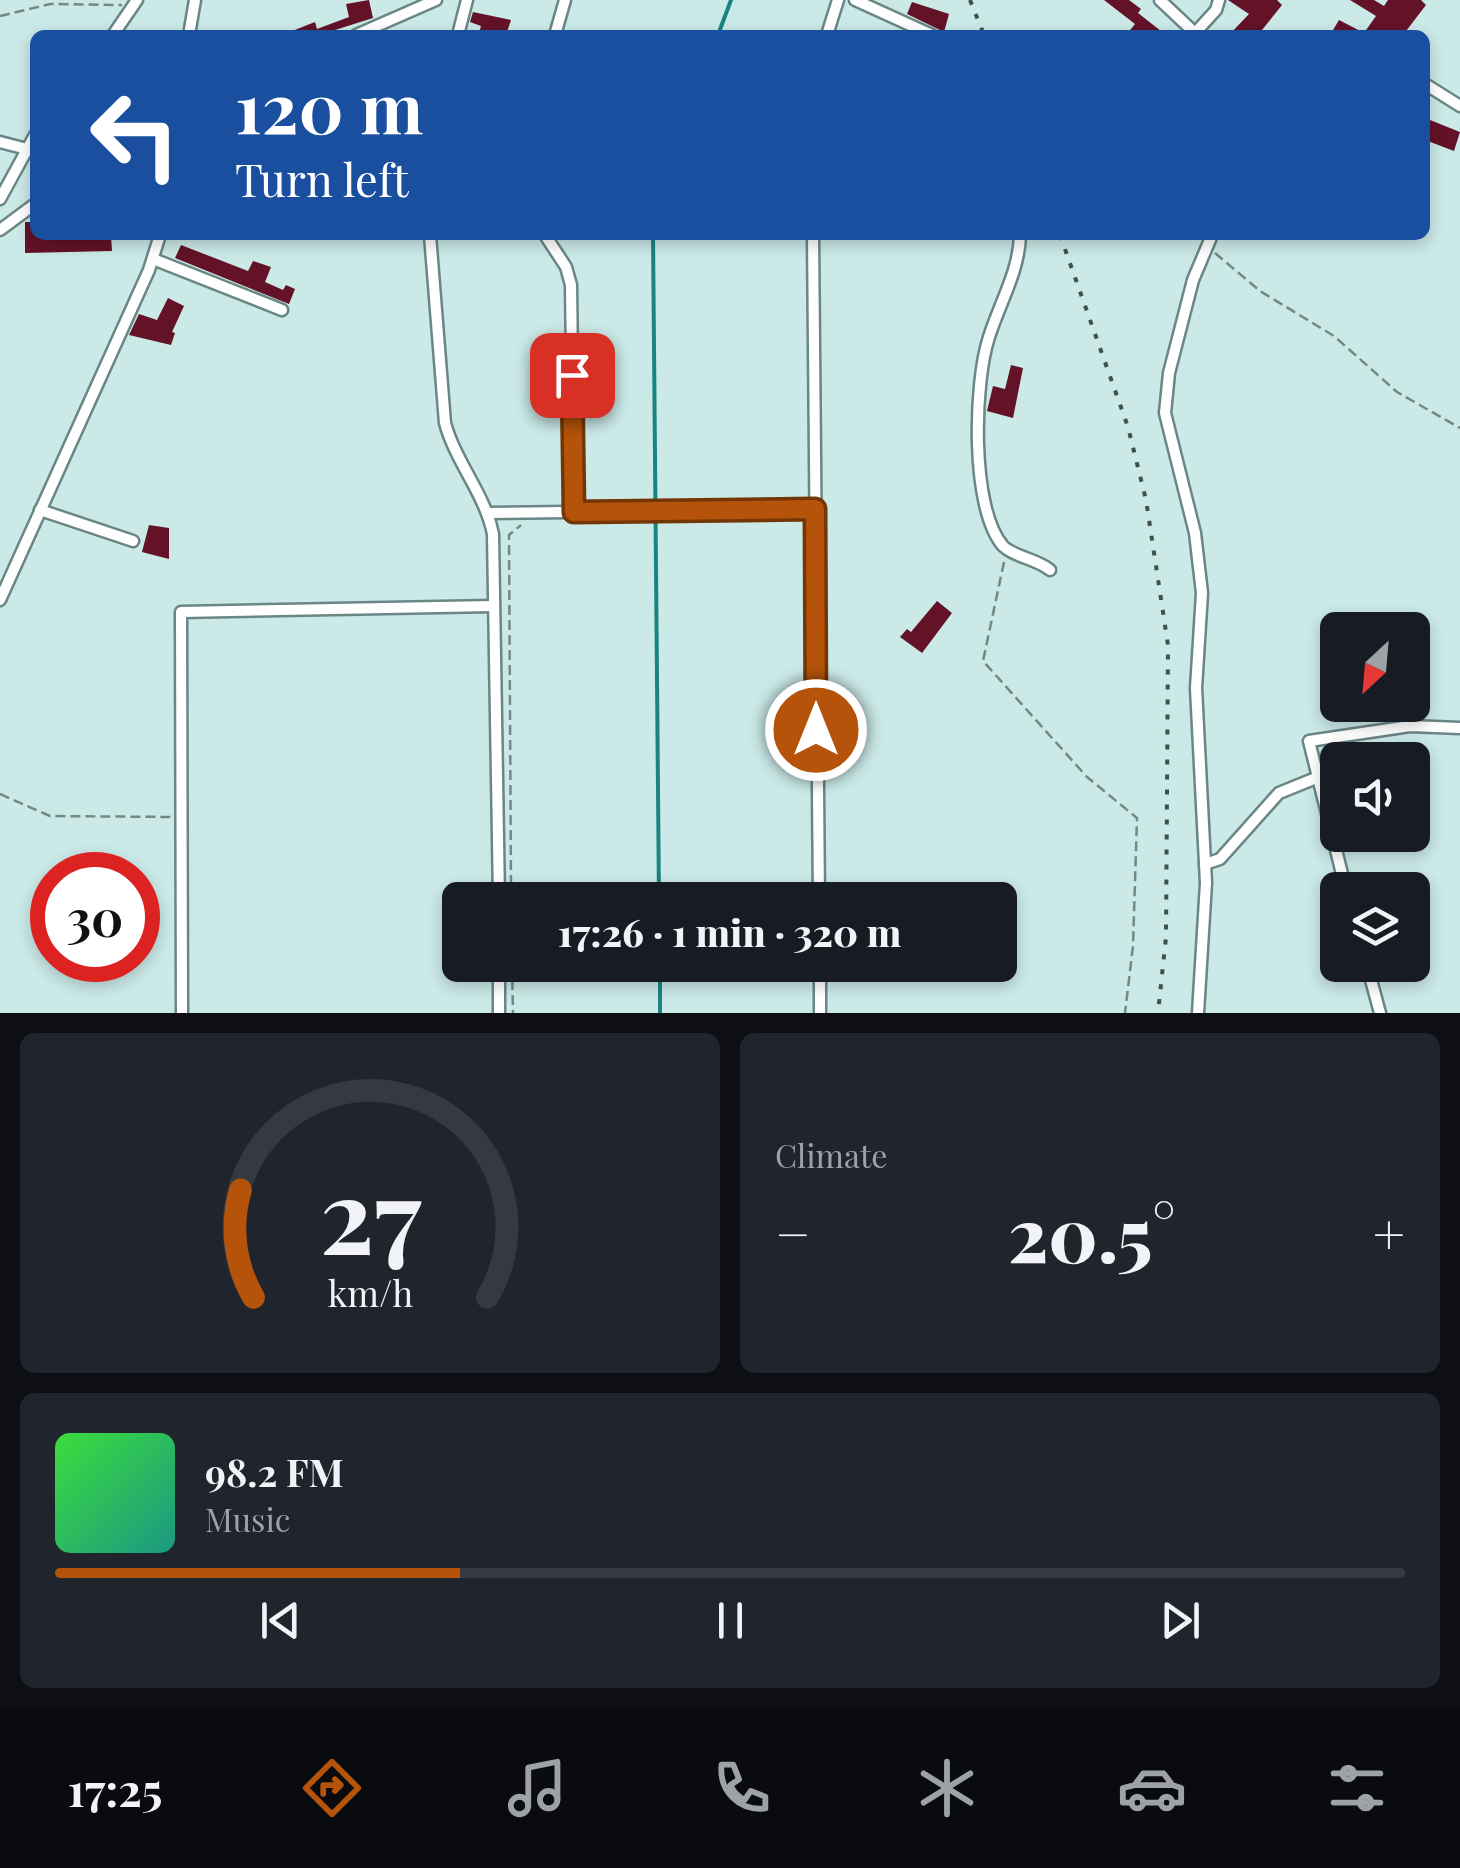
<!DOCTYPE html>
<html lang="en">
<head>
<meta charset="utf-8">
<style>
	body { margin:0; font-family:"Playfair Display",serif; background:#20242c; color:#f1f3f6; height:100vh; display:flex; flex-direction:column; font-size:38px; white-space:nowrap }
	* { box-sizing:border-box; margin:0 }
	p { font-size:32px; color:#9ea1a6 }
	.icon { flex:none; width:55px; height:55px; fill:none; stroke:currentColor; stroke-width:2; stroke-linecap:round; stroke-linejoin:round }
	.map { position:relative; height:1013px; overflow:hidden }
	.panel { display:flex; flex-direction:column; gap:20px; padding:20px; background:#0d0f14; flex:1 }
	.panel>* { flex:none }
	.guide { position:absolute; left:30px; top:30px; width:1400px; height:210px; border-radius:15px; box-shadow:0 5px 15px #0003; background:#1a4fa0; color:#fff; overflow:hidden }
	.needle { width:65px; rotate:206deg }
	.buttons { position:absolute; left:1320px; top:612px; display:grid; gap:20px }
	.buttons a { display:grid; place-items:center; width:110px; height:110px; border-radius:15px; background:#171b24; box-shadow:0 5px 15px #0003; font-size:50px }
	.speed { position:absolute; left:30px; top:852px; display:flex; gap:20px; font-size:50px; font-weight:700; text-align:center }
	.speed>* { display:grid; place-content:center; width:130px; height:130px; border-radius:50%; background:#171b24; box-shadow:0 5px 15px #0003; line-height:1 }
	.speed .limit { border:15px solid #d22; background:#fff; color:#111 }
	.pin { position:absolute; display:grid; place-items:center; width:85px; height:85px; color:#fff; margin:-42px; border-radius:20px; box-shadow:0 5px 15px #0006 }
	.me { position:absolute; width:110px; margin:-55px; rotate:0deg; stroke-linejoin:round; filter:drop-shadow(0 0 8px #0008) }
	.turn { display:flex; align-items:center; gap:35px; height:210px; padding:0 40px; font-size:45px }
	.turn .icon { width:130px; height:130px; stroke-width:2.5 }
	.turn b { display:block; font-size:70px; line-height:85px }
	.big { font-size:75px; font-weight:800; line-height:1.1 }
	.panel .tile { flex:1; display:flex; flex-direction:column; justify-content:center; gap:15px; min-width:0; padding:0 35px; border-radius:15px; background:#20242c }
	.panel .dial { align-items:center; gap:0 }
	.dial svg { height:260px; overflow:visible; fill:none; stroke:#363941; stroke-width:7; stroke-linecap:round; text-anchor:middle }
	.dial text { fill:#f1f3f6; stroke:none }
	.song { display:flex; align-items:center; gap:30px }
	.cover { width:120px; height:120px; border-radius:15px; background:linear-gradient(135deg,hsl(120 70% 55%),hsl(170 70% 35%)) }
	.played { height:10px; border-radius:5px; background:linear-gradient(90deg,#b45309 30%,#363941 30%) }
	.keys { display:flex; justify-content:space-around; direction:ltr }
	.heat { display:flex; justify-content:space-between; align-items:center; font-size:55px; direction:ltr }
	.panel .tiles { flex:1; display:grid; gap:20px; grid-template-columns:1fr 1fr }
	.tile:last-child { grid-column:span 2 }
	.trip { position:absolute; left:442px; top:882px; width:575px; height:100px; border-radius:15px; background:#171b24; box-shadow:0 5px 15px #0003; font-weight:800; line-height:100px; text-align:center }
	.tab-bar { display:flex; height:160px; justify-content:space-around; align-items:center; background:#090b0e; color:#9ea1a6 }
	.tab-bar .icon { width:70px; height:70px }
	.tab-bar .current { color:#b45309 }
	.tab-bar b { font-size:45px; color:#f1f3f6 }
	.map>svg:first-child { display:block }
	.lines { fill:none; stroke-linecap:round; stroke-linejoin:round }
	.stream { stroke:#1a8483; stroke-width:4 }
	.building { fill:#631227 }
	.minor-casing { stroke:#6a8685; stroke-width:15 }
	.path { stroke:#738887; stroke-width:2.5; stroke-dasharray:10 5; stroke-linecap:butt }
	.minor { stroke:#fff; stroke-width:10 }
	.rail { stroke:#405050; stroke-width:4; stroke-dasharray:5 10; stroke-linecap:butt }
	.route-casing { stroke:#753606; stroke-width:25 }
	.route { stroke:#b45309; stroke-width:18 }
</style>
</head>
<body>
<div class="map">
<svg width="1460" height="1013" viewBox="0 0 1460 1013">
	<rect width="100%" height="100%" fill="#cae9e7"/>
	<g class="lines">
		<g class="stream">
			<path d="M718,35L731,0"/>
			<path d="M653,235L659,900"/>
			<path d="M660,965V1013"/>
		</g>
	</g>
	<g class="building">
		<path d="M369,0L373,18L335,30L337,35H282L315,22L317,29L349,17L346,4Z"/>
		<path d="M1104,0H1129L1141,9L1138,13L1166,35H1126L1135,24Z"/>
		<path d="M1228,0H1277L1282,5L1258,35H1229L1249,14Z"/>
		<path d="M1350,0H1374L1384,6L1388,0H1421L1426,5L1403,35H1330L1339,20L1364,33L1376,16Z"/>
		<path d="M912,2L949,14L944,32L907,14Z"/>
		<path d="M473,12L511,20L506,35L479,33L481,26L470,22Z"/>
		<path d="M1425,118L1460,132L1454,151L1425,140Z"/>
		<path d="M25,222H34L35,235H111L112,251L25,253Z"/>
		<path d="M181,245L248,271L253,261L271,267L265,282L283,290L286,285L295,289L289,304L175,258Z"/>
		<path d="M168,298L184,306L172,332L175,333L171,345L129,335L139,314L157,320Z"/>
		<path d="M1011,365L1023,368L1013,418L987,411L993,386L1005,389Z"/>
		<path d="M149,525L169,528V559L142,552Z"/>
		<path d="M937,601L952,613L922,653L900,637L907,629L911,632Z"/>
	</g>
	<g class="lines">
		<g class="minor-casing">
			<g id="minor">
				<path d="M855,0L932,35"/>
				<path d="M1160,0L1197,35"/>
				<path d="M1195,33L1216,10L1219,0"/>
				<path d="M113,35L137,0"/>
				<path d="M189,35L195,0"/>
				<path d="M356,35L436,0"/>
				<path d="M458,35L467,0"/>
				<path d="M555,35L565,0"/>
				<path d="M827,35L838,0"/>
				<path d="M1425,84L1460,106"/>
				<path d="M0,142L27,149"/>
				<path d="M0,199L35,135"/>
				<path d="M0,230L35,204"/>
				<path d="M430,235L445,423C456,463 485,494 493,534L499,900"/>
				<path d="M545,235L566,267L571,285L574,512"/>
				<path d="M813,235L819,900"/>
				<path d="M1020,235C1019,272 1000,302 989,337C974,382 970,508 1003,546C1014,557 1037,559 1050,570"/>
				<path d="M153,259L282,310"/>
				<path d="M40,510L133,541"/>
				<path d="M487,513L815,509"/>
				<path d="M0,600L149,270L160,235"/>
				<path d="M1205,864L1220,859L1279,793L1316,778"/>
				<path d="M1346,890L1309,741L1410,726L1460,728"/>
				<path d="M499,965V1013"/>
				<path d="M820,965V1013"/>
				<path d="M1367,965L1380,1013"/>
				<path d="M182,1013L181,612L493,606"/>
				<path d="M1198,1013L1206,883L1196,688L1202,593L1195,533L1165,413L1169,373L1193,280L1212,235"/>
			</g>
		</g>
		<g class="path">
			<path d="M0,16L50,4L122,5"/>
			<path d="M1215,253L1260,291L1334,336L1397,392L1460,428"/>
			<path d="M1004,562L983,661L1087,777L1137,818L1133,946L1125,1013"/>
			<path d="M0,794L50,816L171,817"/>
			<path d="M511,885L509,535L521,525"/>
			<path d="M512,965L513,1013"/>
		</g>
		<use href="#minor" class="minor"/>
		<g class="rail">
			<path d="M970,0L984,35"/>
			<path d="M1060,235L1128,427L1146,500L1168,645L1166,937L1158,1013"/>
		</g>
	</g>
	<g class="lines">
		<g class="route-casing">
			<path id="route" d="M572,375L574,512L815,509L816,730"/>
		</g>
		<use href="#route" class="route"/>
	</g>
</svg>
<div class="buttons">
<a><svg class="needle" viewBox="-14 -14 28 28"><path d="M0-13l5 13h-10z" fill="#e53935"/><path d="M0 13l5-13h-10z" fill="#9ea1a6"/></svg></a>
<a><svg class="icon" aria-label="sound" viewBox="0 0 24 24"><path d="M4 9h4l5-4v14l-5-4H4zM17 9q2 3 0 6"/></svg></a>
<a><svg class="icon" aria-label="layers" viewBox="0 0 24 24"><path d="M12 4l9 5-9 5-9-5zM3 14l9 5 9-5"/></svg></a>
</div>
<div class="speed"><div class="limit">30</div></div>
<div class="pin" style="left:572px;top:375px;background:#d93025"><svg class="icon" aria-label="arrive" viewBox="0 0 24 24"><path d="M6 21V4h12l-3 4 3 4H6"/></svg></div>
<svg class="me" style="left:816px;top:730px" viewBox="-20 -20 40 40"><circle r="17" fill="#b45309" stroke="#fff" stroke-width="3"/><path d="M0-11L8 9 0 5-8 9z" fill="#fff"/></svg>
<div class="trip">17:26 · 1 min · 320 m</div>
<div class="guide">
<div class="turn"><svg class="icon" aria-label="left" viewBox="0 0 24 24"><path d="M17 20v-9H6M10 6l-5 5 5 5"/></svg><div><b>120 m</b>Turn left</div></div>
</div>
</div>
<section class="panel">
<div class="tiles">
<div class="tile dial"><svg viewBox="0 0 100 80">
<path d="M14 69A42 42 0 1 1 86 69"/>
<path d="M14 69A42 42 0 0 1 10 36" stroke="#b45309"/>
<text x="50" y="56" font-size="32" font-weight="700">27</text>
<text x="50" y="72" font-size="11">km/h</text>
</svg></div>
<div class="tile"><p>Climate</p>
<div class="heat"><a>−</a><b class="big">20.5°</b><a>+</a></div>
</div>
<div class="tile">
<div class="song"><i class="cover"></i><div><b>98.2 FM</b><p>Music</p></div></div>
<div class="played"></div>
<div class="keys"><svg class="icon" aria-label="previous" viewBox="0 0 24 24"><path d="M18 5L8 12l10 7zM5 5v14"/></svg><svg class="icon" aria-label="pause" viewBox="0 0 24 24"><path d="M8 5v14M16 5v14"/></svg><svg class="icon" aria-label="next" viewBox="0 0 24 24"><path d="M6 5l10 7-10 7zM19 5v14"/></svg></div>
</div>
</div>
</section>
<nav class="tab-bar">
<b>17:25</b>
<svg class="icon current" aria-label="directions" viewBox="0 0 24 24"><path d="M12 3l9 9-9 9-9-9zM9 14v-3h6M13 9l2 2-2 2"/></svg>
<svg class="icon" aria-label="music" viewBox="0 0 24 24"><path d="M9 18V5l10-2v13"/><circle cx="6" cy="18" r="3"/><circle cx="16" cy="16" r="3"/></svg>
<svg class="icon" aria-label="phone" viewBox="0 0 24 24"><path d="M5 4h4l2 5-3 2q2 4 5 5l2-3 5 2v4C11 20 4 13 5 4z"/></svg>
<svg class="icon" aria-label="climate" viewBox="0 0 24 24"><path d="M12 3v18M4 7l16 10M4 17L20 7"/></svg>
<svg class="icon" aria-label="car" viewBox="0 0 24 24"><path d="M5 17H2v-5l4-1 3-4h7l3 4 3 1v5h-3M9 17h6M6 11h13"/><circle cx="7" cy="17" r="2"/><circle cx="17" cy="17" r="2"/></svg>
<svg class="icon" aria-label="filters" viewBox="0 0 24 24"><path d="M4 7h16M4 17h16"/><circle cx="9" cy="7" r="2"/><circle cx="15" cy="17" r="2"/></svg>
</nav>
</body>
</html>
